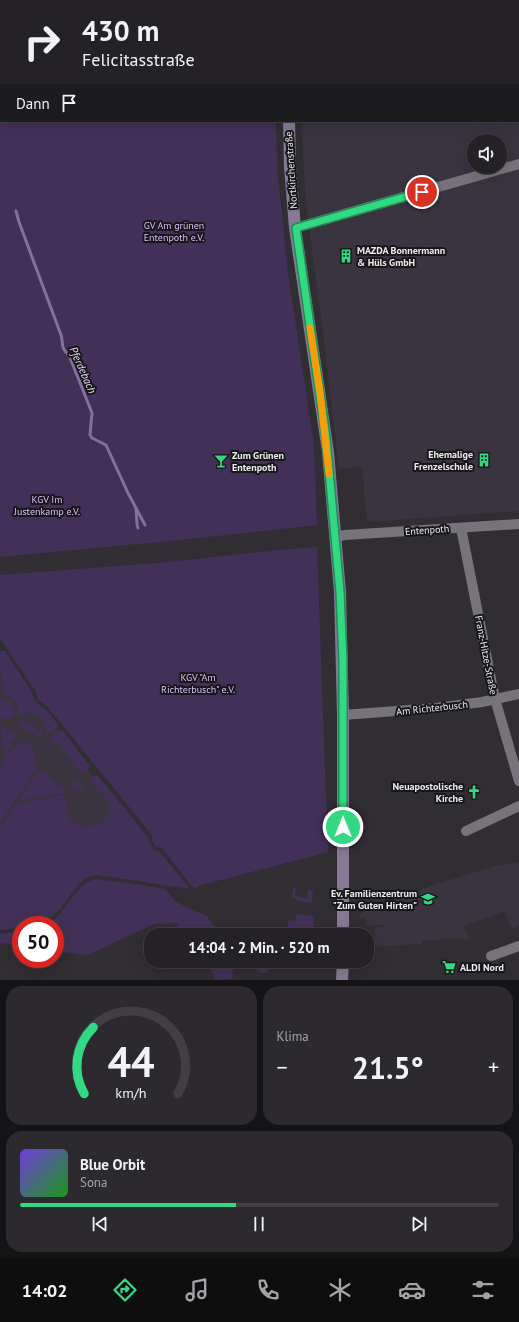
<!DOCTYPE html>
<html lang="de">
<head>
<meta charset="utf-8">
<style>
	body { margin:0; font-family:"PT Sans",sans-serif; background:#2c2a2e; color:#f1f3f6; height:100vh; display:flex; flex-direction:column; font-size:15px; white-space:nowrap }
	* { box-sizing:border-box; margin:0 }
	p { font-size:13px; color:#a3a4a7 }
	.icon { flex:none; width:22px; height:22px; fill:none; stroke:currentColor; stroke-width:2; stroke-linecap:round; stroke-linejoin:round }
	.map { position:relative; height:980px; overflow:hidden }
	.panel { display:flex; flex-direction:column; gap:6px; padding:6px; background:#141315; flex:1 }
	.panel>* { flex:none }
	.banner { position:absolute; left:0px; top:0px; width:519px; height:122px; box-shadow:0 4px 16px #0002,0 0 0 1px #413f43; background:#242226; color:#f1f3f6; overflow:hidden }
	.buttons { position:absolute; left:467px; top:134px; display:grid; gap:8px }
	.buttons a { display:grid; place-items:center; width:40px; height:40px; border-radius:50%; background:#242226; box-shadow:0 4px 16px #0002,0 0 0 1px #413f43; font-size:20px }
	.speed { position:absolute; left:12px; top:916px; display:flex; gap:8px; font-size:20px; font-weight:700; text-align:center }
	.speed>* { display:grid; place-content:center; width:52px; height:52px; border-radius:50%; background:#242226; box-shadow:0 4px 16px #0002,0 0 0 1px #413f43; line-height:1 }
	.speed .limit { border:6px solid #d22; background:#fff; color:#111 }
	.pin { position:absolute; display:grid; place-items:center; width:34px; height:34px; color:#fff; margin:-17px; border:2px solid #fff; border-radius:50%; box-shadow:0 1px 4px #0007 }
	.me { position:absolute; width:44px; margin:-22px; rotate:0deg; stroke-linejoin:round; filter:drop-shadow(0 0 3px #0008) }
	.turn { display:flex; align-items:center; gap:14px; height:84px; padding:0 16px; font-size:18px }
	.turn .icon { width:52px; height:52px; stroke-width:2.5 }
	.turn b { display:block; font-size:28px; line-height:34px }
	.then { display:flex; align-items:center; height:38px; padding:0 16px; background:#0003; gap:8px; font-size:15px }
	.big { font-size:30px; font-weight:600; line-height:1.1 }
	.panel .widget { flex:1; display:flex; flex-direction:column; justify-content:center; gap:6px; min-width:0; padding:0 14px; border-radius:16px; background:#2c2a2e }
	.panel .dial { align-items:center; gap:0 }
	.dial svg { height:104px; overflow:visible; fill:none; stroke:#413f43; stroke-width:7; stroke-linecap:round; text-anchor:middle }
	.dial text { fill:#f1f3f6; stroke:none }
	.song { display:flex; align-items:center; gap:12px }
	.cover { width:48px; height:48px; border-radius:6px; background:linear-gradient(135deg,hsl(260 70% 55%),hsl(120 70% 35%)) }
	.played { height:4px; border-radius:2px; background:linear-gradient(90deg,#33d882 45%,#413f43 45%) }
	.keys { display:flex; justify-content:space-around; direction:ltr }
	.heat { display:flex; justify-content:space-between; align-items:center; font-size:22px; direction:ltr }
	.panel .tiles { flex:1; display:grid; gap:6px; grid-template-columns:1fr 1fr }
	.widget:last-child { grid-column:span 2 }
	.trip { position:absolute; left:144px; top:928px; width:230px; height:40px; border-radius:16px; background:#242226; box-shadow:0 4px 16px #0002,0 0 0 1px #413f43; font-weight:600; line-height:40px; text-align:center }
	.tab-bar { display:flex; height:64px; justify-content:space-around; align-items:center; background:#0e0e0f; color:#a3a4a7 }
	.tab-bar .icon { width:28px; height:28px }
	.tab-bar .selected { color:#33d882 }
	.tab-bar b { font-size:18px; color:#f1f3f6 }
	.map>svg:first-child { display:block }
	.built { fill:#393440; fill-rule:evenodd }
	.green { fill:#433058 }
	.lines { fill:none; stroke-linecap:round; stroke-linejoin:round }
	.stream { stroke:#846f9d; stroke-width:3 }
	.street { stroke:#76747a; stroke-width:10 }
	.secondary { stroke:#867996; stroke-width:12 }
	.route-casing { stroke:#218c54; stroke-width:10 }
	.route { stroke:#33d882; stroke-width:7 }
	.slow { stroke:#f59e0b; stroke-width:7 }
	.labels { text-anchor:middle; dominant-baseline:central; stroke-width:4; stroke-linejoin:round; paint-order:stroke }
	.street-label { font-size:10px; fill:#edebef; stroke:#171619 }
	.park-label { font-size:10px; fill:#dbc2fa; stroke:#171619 }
	.poi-label { font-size:10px; font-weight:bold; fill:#edebef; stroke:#171619; text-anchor:start }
	.water-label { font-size:11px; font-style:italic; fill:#e8dbf8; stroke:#171619 }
</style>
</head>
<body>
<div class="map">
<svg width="519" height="980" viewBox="0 0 519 980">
	<rect width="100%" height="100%" fill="#302d33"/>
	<g class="built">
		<path d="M101,0H519V511L367,522L362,467L339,468L323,333L307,213L305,188L301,121H518V1ZM474,141H500V167H474Z"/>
		<path d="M0,651L45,713L131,826L70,833L0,829Z"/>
		<path d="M519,862V925L512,930L506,913L503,912L464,926L470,939L462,940L461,938L422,941V944L375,947L374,928L383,927L384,925L367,926L366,918H360V913L436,884L495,866Z"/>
	</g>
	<g class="green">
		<path d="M0,0L172,1H1V121H276L278,177L288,273L314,446L317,525L180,540L0,557Z"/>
		<path d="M317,547L328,852L202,885L194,889L162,848L156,846L152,841V835L46,705C40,703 37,699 36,692L0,638V575L157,563L279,550Z"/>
		<path d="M0,651H5L32,692C34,703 37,704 45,709C50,713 54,720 57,724L58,727L49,733L46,732L45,724L37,713H24L22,716H19L16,701L4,693L0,668Z"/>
		<path d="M0,697L12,704L14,717L0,719Z"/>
		<path d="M23,720L41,731L42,735L37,736L20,726L19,721Z"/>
		<path d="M0,725L15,736L16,738L4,751Z"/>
		<path d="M60,731H63L89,765V768L84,772H80L74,766L72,759L64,752L59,743L53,744L51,740V736Z"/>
		<path d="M24,741L32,747L37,768L0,822C0,811 0,800 0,789C0,766 1,754 24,741Z"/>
		<path d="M39,770L64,789L65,793L20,800L19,799Z"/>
		<path d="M93,775L98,776L148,837L149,842L154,850L160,852L190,889L97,875C95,876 91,876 88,877C71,887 64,913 42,923C36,926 28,925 21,925V928L0,930V828L16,804L65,795L70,820L81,827L102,824L111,811L110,803L89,780Z"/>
		<path d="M83,781L84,786L83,788L72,790L71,789L70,783Z"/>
		<path d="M95,879L143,885L165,889L176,902L207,916L220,935H178V923L154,924L88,955L55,951V925H45C50,922 55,920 58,916C69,904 79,883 95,879Z"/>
		<path d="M293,887L296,888L295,896L307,898L308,890L313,891L312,903L297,901V899L292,898Z"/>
		<path d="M296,914L314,916L313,929L310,931L287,929L288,920L296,921Z"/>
		<path d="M21,932V946L0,943V933Z"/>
		<path d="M208,961H232L233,979L215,980Z"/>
		<path d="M254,961H268L270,968L267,973H262L258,971Z"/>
	</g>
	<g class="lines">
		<g class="stream">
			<path d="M16,211L19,222L61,335C64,345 60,348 69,355L92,413L90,435L92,438L106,445L128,493L145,525"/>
			<path d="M136,508L137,524L138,528"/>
		</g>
		<g class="street">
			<path d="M295,228L519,164"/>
			<path d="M461,528L495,699L519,781"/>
			<path d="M335,537L345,535L519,524"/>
			<path d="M343,715L436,708L482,702L519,694"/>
			<path d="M466,831L519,806"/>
			<path d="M491,956L519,946"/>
		</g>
		<g class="secondary">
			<path d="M294,0V1"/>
			<path d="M253,1L254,0"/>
			<path d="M303,1L308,0"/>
			<path d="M289,121L290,167L295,228L328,452L340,592L343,715V935"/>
			<path d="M342,980L343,961"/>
		</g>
	</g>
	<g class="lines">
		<g class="route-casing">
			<path id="route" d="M343,827V661L340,592L326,437L296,228L422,192"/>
		</g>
		<use href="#route" class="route"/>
		<path class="slow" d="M310,328L320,392L329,474"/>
	</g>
	<defs>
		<g id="building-bare" transform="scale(1.08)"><path d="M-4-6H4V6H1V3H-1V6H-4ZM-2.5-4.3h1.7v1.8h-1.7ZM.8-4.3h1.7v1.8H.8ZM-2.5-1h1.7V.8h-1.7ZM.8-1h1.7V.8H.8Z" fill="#33d882" stroke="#171619" stroke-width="2.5" paint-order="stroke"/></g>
		<g id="bar-bare" transform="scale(1.08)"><path d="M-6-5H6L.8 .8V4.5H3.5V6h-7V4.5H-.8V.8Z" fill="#33d882" stroke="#171619" stroke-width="2.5" paint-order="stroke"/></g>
		<g id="church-bare" transform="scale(1.08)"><path d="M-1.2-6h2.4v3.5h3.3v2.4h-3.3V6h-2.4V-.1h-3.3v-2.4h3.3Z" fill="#33d882" stroke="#171619" stroke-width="2.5" paint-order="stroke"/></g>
		<g id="school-bare" transform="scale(1.08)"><path d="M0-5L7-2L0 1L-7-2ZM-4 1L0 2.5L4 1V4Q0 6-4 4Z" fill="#33d882" stroke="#171619" stroke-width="2.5" paint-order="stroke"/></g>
		<g id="supermarket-bare" transform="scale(1.08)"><path d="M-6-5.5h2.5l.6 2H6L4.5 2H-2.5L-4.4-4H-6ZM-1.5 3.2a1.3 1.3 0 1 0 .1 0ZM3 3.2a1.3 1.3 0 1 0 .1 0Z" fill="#33d882" stroke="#171619" stroke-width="2.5" paint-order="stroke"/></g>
	</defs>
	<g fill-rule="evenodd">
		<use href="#building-bare" x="346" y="256"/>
		<use href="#building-bare" x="484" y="460"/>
		<use href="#bar-bare" x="221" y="461"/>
		<use href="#church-bare" x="474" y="792"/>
		<use href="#school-bare" x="428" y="899"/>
		<use href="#supermarket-bare" x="449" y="967"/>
	</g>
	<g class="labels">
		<g class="street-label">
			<text transform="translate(291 170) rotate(-94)">Nortkirchenstraße</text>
			<text transform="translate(427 530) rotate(-4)">Entenpoth</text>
			<text transform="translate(486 655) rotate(79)">Franz-Hitze-Straße</text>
			<text transform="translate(432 708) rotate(-6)">Am Richterbusch</text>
		</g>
		<g class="park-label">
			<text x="174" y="225">GV Am grünen<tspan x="174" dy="12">Entenpoth e.V.</tspan></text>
			<text x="47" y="499">KGV Im<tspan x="47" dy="12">Justenkamp e.V.</tspan></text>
			<text x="198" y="677">KGV "Am<tspan x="198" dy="12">Richterbusch" e.V.</tspan></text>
		</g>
		<g class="poi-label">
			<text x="357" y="250">MAZDA Bonnermann<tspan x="357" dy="12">&amp; Hüls GmbH</tspan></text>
			<text x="473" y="454" text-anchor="end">Ehemalige<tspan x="473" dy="12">Frenzelschule</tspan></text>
			<text x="232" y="455">Zum Grünen<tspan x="232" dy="12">Entenpoth</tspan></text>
			<text x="463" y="786" text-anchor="end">Neuapostolische<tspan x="463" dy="12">Kirche</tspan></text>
			<text x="417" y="893" text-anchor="end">Ev. Familienzentrum<tspan x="417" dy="12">"Zum Guten Hirten"</tspan></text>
			<text x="460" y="967">ALDI Nord</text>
		</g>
		<g class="water-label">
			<text transform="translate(83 370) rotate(66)">Pferdebach</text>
		</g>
	</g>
</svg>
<div class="buttons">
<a><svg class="icon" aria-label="sound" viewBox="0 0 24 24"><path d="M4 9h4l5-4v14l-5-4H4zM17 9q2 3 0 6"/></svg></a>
</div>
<div class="speed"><div class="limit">50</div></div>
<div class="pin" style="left:422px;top:192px;background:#d93025"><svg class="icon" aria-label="arrive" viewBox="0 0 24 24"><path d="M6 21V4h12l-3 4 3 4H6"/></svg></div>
<svg class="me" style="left:343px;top:827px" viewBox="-20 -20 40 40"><circle r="17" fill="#33d882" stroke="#fff" stroke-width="3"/><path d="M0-11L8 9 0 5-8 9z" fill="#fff"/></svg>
<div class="trip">14:04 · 2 Min. · 520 m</div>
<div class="banner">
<div class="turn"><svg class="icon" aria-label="right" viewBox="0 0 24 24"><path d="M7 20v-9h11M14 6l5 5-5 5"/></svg><div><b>430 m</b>Felicitasstraße</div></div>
<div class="then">Dann<svg class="icon" aria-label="arrive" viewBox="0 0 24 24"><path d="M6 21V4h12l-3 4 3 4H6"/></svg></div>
</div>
</div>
<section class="panel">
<div class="tiles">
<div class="widget dial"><svg viewBox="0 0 100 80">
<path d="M14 69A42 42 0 1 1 86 69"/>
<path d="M14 69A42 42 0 0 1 21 18" stroke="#33d882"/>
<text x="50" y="56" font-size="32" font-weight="700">44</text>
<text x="50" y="72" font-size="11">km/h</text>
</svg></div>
<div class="widget"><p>Klima</p>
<div class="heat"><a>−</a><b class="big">21.5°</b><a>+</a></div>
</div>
<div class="widget">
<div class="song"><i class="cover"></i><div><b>Blue Orbit</b><p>Sona</p></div></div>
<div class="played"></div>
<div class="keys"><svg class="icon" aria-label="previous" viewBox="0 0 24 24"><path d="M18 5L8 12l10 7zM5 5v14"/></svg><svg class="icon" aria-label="pause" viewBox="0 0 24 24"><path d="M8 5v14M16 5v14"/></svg><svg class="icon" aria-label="next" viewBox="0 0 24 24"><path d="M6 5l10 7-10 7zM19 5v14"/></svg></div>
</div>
</div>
</section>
<nav class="tab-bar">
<b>14:02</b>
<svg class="icon selected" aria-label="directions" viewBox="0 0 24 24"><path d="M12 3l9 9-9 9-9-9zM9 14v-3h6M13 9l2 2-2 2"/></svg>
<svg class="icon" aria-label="music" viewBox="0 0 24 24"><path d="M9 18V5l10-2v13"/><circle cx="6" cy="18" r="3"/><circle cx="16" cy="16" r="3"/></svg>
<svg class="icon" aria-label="phone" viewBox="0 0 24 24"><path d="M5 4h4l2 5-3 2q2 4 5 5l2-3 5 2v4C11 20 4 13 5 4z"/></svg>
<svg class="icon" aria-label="climate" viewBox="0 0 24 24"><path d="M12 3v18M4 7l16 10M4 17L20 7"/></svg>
<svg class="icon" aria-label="car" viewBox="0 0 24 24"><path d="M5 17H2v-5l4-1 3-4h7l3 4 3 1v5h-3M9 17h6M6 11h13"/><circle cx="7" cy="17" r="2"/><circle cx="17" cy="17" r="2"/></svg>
<svg class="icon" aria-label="filters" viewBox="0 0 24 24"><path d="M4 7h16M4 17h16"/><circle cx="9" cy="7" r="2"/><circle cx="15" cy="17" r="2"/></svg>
</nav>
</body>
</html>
